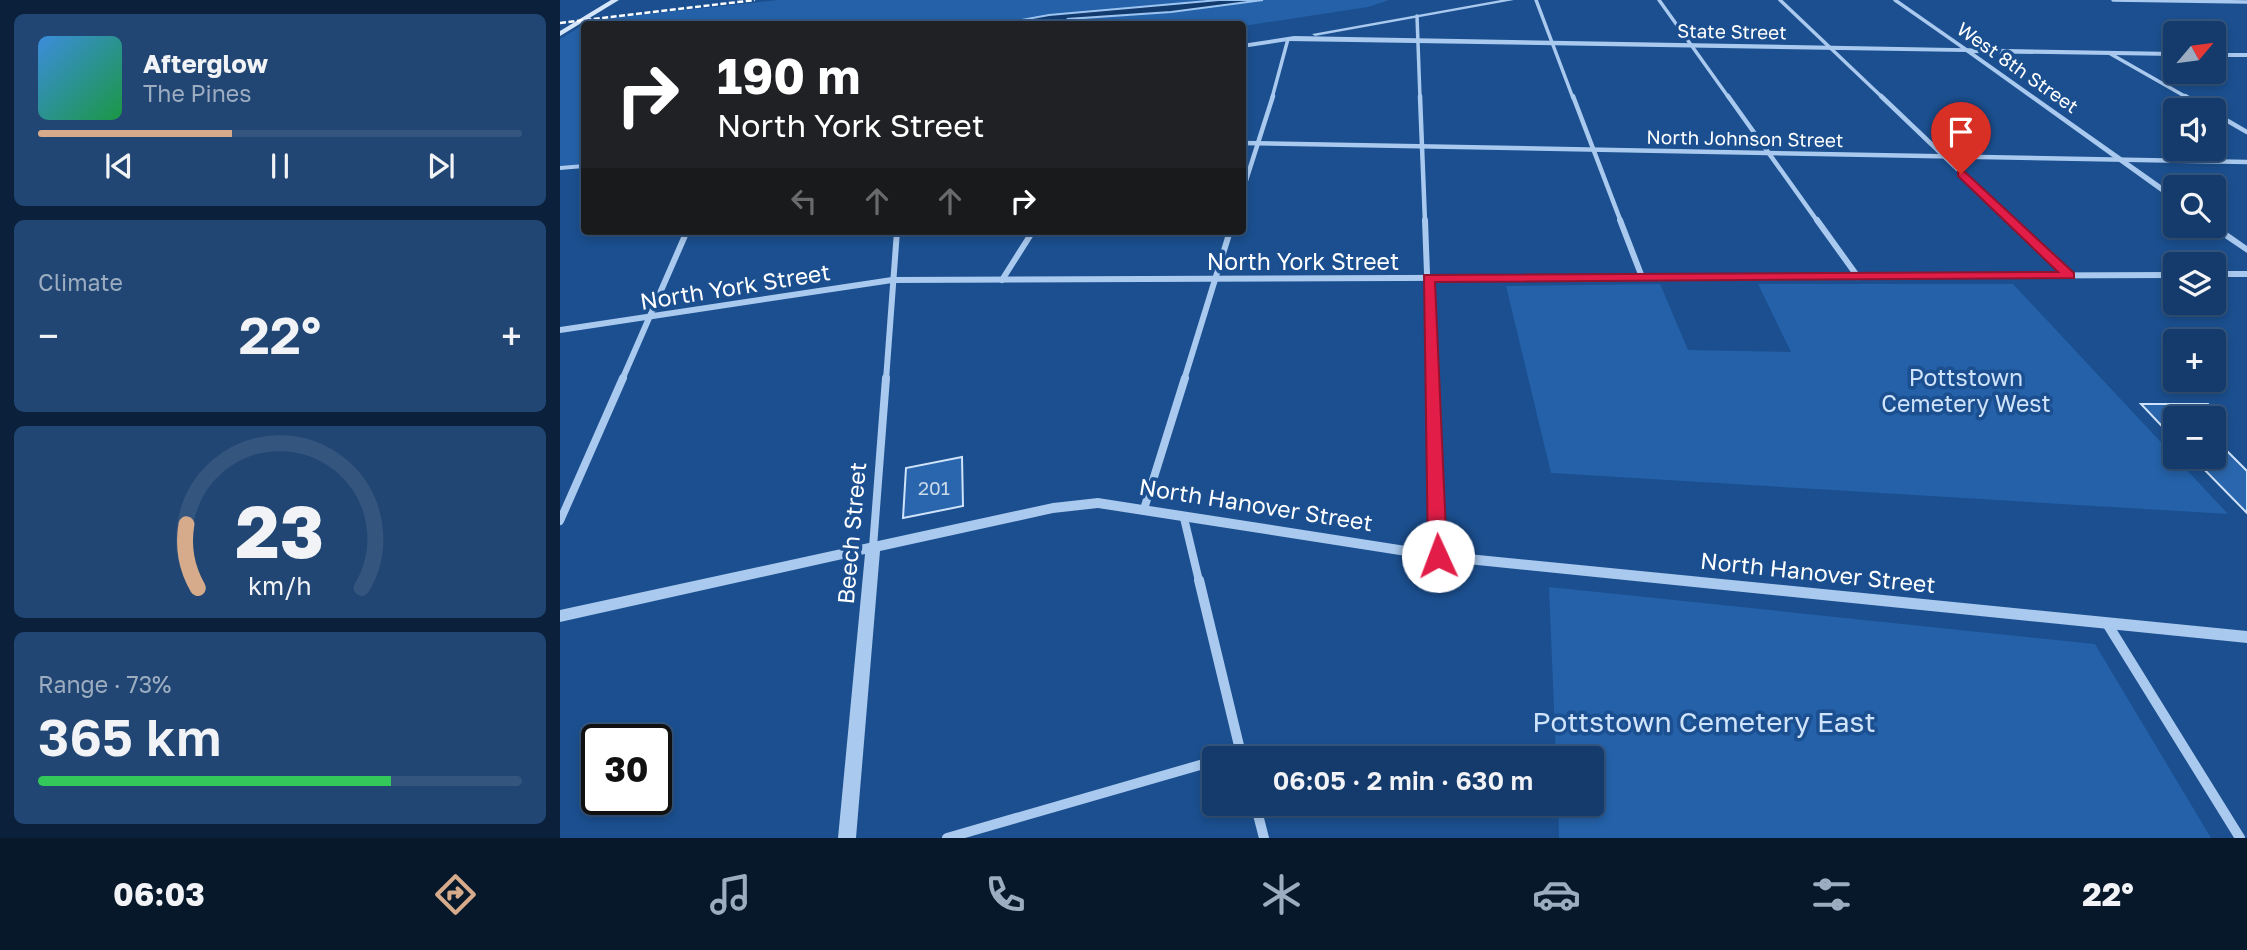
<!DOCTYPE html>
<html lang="en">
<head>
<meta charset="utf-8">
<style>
	body { margin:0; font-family:"Golos Text",sans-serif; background:#214673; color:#f1f3f6; height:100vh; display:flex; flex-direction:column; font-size:26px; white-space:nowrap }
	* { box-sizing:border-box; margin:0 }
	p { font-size:23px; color:#9dadc1 }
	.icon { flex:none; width:38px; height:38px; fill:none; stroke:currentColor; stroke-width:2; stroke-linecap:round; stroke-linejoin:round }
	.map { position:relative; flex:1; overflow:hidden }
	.details { display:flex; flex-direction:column; gap:14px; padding:14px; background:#0b203b; width:560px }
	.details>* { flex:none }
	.top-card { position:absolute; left:21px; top:21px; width:665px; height:214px; border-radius:7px; box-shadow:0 4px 10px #0003,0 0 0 2px #33557e; background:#202124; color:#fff; overflow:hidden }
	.needle { width:46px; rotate:61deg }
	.tools { position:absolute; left:1603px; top:21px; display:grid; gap:14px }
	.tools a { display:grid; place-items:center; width:63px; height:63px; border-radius:7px; background:#143b6b; box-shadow:0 4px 10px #0003,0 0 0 2px #33557e; font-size:35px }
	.speed { position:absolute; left:21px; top:724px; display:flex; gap:14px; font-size:35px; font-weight:700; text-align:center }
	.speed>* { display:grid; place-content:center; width:91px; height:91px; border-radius:50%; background:#143b6b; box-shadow:0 4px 10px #0003,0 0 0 2px #33557e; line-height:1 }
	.speed .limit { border:4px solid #111; border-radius:10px; background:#fff; color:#111 }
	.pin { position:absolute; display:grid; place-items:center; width:60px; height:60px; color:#fff; margin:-72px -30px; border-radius:50% 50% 50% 0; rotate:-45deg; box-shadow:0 0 7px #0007 }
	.pin .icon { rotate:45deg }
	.me { position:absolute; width:77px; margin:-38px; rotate:358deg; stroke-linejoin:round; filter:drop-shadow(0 0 5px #0008) }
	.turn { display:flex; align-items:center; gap:24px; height:147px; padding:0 21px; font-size:32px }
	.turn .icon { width:91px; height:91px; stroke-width:2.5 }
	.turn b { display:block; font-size:49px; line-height:60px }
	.lanes { display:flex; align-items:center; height:66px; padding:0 21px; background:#0003; justify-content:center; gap:35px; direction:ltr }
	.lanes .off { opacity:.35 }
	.big { font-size:52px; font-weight:600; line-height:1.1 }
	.details .tile { flex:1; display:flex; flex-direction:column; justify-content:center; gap:10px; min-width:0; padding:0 24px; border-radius:10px; background:#214673 }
	.details .dial { align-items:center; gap:0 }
	.dial svg { height:182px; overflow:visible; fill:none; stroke:#33557e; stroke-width:7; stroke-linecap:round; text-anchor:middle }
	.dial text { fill:#f1f3f6; stroke:none }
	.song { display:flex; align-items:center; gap:21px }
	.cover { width:84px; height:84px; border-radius:10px; background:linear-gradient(135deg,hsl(210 70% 55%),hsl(140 70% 35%)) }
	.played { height:7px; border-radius:4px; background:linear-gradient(90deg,#d6ab8b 40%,#33557e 40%) }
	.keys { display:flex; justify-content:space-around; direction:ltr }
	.heat { display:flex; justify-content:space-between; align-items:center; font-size:38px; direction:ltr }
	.charge { height:10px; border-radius:5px; background:linear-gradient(90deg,#34c759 73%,#33557e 0) }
	.trip { position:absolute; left:642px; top:746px; width:402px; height:70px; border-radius:7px; background:#143b6b; box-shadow:0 4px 10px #0003,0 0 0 2px #33557e; font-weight:600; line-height:70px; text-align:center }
	.menu { display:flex; height:112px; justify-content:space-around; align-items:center; background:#08182b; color:#9dadc1 }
	.menu .icon { width:49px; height:49px }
	.menu .on { color:#d6ab8b }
	.menu b { font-size:32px; color:#f1f3f6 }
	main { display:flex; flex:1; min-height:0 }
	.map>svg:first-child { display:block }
	.green { fill:#2461a8 }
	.water { fill:#123a6d; stroke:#9cc4f0; stroke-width:2 }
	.building { fill:#2a66ad; stroke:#cfe3fa; stroke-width:2 }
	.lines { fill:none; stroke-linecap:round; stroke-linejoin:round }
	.minor-far4 { stroke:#a9c9ee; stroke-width:3.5 }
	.minor-far3 { stroke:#a9c9ee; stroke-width:4.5 }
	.minor-far2 { stroke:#a9c9ee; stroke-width:6 }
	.minor-far1 { stroke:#a9c9ee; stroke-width:8 }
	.minor { stroke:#a9c9ee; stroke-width:10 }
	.tertiary { fill:#a9c9ee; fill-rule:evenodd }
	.secondary { fill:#d6e6fa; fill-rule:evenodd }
	.rail { stroke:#fff; stroke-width:2.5; stroke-dasharray:6 2.5; stroke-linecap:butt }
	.route { fill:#e11d48; stroke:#92132f; stroke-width:2 }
	.labels { text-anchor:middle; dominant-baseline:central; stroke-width:7; stroke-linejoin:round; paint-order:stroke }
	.far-street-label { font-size:19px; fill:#fff; stroke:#1b4f8f }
	.number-label { font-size:19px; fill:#cad9ea }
	.street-label { font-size:23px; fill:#fff; stroke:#1b4f8f }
	.park-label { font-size:23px; fill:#cfe3fa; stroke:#1b4f8f }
	.near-park-label { font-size:28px; fill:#cfe3fa; stroke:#1b4f8f }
</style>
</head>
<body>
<main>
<section class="details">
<div class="tile">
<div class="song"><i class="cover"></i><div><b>Afterglow</b><p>The Pines</p></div></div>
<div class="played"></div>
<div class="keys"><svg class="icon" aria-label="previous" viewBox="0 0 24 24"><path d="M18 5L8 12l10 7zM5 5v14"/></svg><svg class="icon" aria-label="pause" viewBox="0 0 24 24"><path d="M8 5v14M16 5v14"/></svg><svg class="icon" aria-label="next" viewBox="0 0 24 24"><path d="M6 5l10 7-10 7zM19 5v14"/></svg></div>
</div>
<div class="tile"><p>Climate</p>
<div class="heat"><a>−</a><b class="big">22°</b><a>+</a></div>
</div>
<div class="tile dial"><svg viewBox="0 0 100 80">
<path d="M14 69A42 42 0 1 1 86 69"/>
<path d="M14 69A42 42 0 0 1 9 41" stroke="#d6ab8b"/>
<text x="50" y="56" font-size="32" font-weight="700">23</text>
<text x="50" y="72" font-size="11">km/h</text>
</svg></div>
<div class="tile"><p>Range · 73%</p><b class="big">365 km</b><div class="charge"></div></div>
</section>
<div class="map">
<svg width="1687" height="838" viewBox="0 0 1687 838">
	<rect width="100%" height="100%" fill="#1b4f8f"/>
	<g class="green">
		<path d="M219,0H829L808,7L683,26L24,24V164L0,166V39L31,20Z"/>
		<path d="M1100,284L1128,350L1231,352L1198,284H1453L1668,514L991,473L946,286Z"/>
		<path d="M989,587L1535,644L1651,838H999L998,803H1032V758H996Z"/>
	</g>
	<path class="water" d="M659,0H703L611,12L508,19L511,24H440L489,15Z"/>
	<g class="building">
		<path d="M1581,404H1648L1664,418H1615V440Z"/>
		<path d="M1654,438L1687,471V513L1632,457H1654Z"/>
		<path d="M402,457L403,506L343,518L346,468Z"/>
	</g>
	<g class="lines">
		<g class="minor-far4">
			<path d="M976,0L1013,98"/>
			<path d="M1099,0L1169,98"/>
			<path d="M1220,0L1323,98"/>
			<path d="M1335,0L1408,51"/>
			<path d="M1553,0L1687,2"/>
			<path d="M857,16L860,98"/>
			<path d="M1549,53L1628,98"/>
			<path d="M712,98L728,39"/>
		</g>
		<g class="minor-far3">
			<path d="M860,96L865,222"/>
			<path d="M1013,96L1061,222"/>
			<path d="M1168,96L1258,222"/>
			<path d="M1321,96L1453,222"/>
			<path d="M1625,96L1649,110"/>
			<path d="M1654,113L1687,132"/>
			<path d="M682,143L1687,162"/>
			<path d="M682,193L713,96"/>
		</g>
		<g class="minor-far2">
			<path d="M865,220L871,380"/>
			<path d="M1060,220L1082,277"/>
			<path d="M1257,220L1298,277"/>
			<path d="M1451,220L1509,275"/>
			<path d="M1654,274H1687"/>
			<path d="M442,280L473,231"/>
			<path d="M0,330L332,280L1615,275"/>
			<path d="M62,380L127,231"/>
			<path d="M326,380L337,231"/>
			<path d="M624,380L670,231"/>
		</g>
		<g class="minor-far1">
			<path d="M871,378L878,556"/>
			<path d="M584,509L625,378"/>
			<path d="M624,518L639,581"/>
			<path d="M0,521L63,378"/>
			<path d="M313,547L326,378"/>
		</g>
		<g class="minor">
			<path d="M639,580L682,758"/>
			<path d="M1548,625L1680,838"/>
			<path d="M667,758L681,754L823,757"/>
			<path d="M695,803L704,838"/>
			<path d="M387,838L654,761"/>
		</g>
		<g class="tertiary">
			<path d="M941,0H954L755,36L752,34Z"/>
			<path d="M734,36L1615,52V56L1414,53L1615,195V202L1406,52L728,41L682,48V44Z"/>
			<rect x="1654" y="53" width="33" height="4"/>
			<path d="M24,164V168L0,170V166Z"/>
			<path d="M1654,223L1687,246V253L1650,228L1649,226H1654Z"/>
			<path d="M538,498L878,551L1687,631V643L878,561L538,508L493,513L320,551L296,838H278L305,554L0,622V610L493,503Z"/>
		</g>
		<path class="secondary" d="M51,0H59L0,36V31Z"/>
		<path class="rail" d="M0,23L195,0"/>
	</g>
	<path class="route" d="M1398,172H1405L1514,273V278L875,282L887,556L884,560H871L868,556L864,275L1498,272L1398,176Z"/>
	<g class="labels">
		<g class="far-street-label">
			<text transform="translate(1172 31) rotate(1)">State Street</text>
			<text transform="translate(1458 67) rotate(35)">West 8th Street</text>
			<text transform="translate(1185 138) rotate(1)">North Johnson Street</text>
		</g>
		<g class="number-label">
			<text x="374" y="487">201</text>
		</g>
		<g class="street-label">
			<text x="743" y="261">North York Street</text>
			<text transform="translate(175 286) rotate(-9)">North York Street</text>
			<text transform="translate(696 504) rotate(9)">North Hanover Street</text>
			<text transform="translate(291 533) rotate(-85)">Beech Street</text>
			<text transform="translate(1258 572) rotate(6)">North Hanover Street</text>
		</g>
		<g class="park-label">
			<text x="1406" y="377">Pottstown<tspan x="1406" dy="26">Cemetery West</tspan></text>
		</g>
		<g class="near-park-label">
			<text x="1144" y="721">Pottstown Cemetery East</text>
		</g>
	</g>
</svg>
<div class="tools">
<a><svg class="needle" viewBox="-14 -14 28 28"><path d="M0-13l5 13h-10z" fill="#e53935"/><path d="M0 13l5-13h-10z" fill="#9dadc1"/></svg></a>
<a><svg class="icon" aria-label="sound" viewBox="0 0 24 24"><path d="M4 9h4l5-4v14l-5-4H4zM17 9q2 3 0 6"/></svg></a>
<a><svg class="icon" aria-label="search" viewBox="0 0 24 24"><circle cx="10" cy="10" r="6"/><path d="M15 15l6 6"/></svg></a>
<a><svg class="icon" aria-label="layers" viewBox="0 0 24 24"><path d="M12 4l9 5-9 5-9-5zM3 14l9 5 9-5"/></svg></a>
<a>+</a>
<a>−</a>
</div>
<div class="speed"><div class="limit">30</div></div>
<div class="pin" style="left:1401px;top:174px;background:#d93025"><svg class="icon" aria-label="arrive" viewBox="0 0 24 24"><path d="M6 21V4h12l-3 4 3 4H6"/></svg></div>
<svg class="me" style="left:878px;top:556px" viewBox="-20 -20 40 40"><circle r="19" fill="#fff"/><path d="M0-13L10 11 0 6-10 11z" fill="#e11d48"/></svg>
<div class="trip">06:05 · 2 min · 630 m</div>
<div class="top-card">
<div class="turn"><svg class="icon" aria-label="right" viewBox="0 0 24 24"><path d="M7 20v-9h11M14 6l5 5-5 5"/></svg><div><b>190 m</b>North York Street</div></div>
<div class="lanes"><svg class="icon off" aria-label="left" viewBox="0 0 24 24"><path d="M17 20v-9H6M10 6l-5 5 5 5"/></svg><svg class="icon off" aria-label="ahead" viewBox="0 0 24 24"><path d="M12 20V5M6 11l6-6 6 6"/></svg><svg class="icon off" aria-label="ahead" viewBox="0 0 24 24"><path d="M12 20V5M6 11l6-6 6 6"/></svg><svg class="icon" aria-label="right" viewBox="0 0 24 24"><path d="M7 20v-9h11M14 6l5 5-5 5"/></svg></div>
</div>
</div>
</main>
<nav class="menu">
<b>06:03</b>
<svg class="icon on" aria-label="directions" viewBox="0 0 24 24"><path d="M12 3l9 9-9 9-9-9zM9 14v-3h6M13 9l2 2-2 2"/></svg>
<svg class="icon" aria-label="music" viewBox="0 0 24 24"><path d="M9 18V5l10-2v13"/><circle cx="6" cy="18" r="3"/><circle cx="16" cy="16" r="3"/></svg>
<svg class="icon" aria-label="phone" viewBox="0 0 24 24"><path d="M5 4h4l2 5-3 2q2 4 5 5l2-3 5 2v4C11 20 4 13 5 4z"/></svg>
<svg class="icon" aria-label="climate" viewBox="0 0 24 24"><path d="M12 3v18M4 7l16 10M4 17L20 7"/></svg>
<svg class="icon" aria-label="car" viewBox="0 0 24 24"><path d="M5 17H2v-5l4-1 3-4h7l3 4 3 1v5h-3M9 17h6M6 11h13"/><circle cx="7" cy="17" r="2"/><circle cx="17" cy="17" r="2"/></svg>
<svg class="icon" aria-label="filters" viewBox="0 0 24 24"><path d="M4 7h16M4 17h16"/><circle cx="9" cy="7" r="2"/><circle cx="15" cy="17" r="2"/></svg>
<b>22°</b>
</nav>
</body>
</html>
